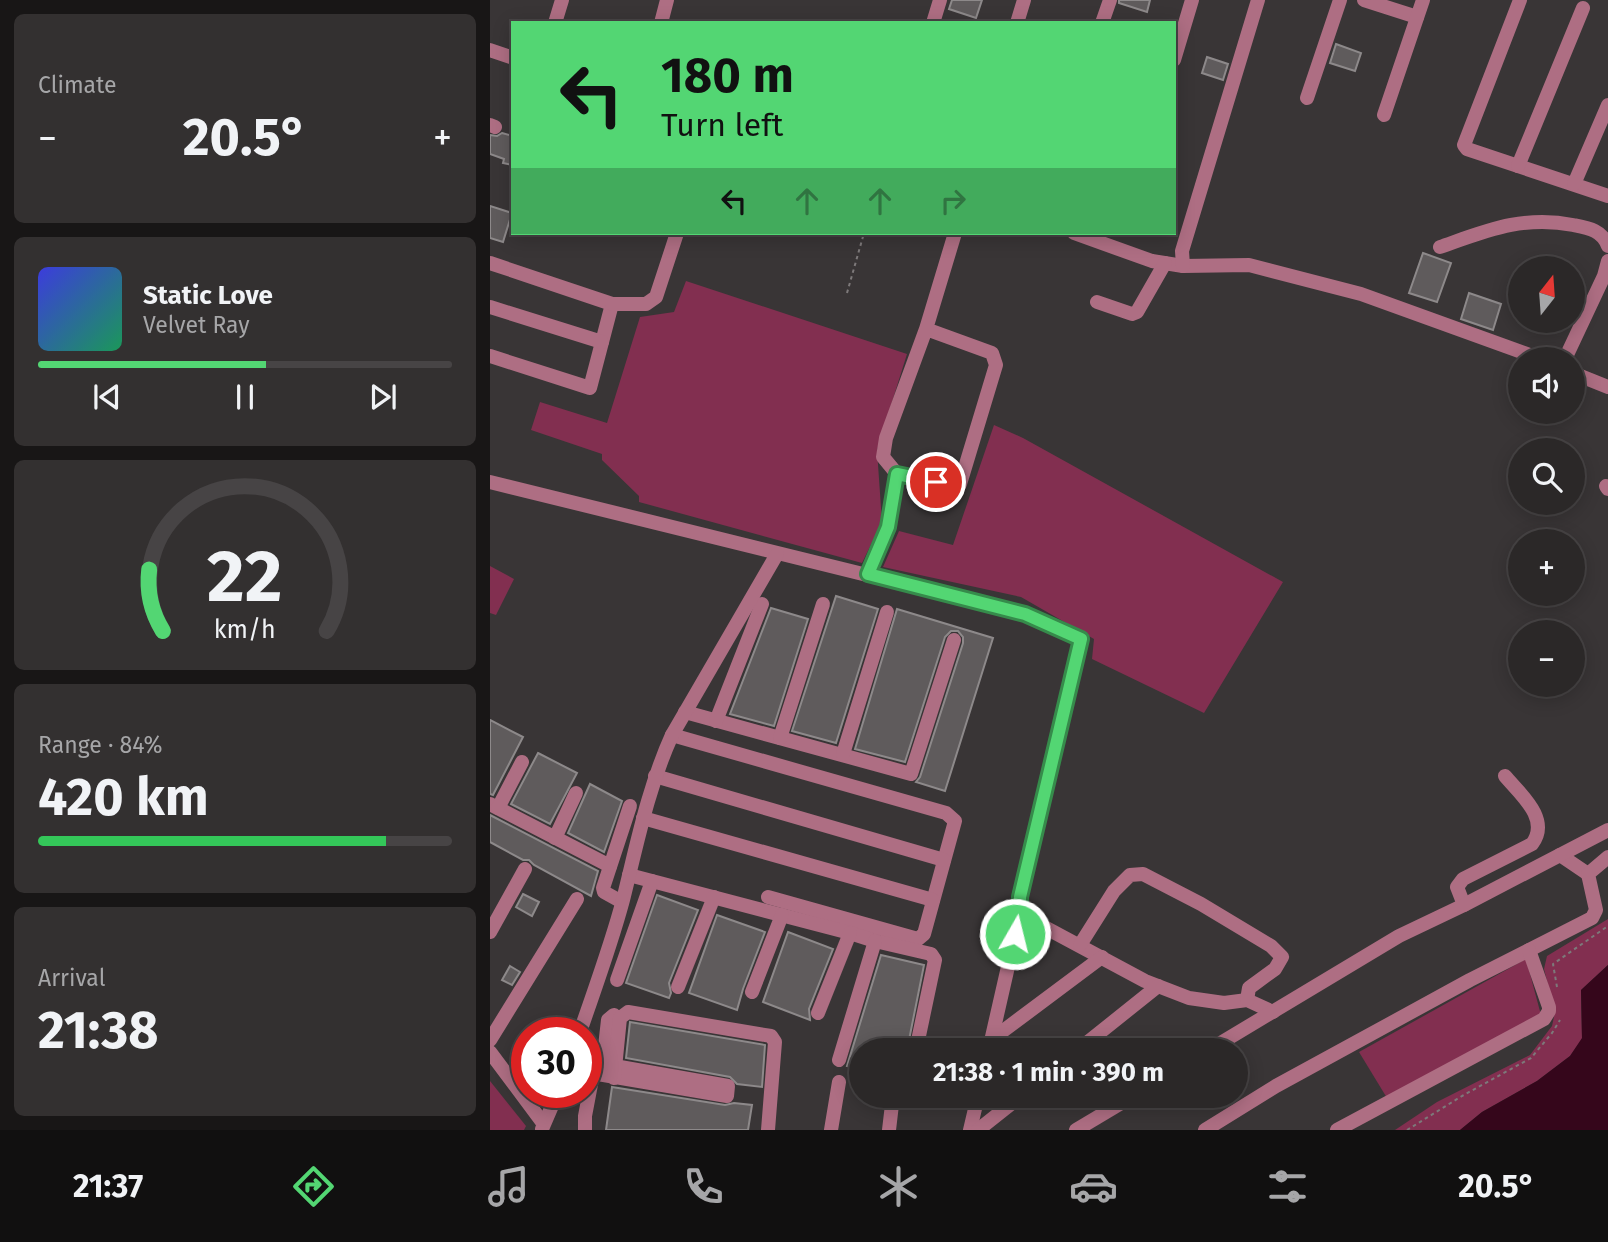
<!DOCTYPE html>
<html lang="en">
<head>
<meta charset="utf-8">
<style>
	body { margin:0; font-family:"Fira Sans",sans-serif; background:#333030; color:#f1f3f6; height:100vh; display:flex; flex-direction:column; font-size:26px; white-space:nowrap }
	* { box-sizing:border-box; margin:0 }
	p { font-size:23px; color:#a6a6a8 }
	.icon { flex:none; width:38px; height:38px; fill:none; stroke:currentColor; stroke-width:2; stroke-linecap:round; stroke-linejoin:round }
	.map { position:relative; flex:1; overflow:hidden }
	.details { display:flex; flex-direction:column; gap:14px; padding:14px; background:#181616; width:490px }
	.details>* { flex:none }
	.hud { position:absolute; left:21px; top:21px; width:665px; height:214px; border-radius:0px; box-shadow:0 4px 18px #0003,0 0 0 2px #474445; background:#53d673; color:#111; overflow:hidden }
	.needle { width:46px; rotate:17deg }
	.controls { position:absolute; left:1018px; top:256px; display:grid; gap:14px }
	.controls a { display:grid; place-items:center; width:77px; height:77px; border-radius:50%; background:#2b2828; box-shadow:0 4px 18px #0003,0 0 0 2px #474445; font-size:35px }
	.speed { position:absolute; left:21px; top:1017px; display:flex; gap:14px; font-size:35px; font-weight:700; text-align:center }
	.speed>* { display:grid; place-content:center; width:91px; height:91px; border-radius:50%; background:#2b2828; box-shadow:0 4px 18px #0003,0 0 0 2px #474445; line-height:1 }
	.speed .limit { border:10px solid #d22; background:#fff; color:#111 }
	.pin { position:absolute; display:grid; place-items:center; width:60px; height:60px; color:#fff; margin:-30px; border:4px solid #fff; border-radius:50%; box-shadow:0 2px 7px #0007 }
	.me { position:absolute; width:77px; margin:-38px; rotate:8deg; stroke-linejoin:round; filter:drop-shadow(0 0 5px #0008) }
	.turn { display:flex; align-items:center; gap:24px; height:147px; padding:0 35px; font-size:32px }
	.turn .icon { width:91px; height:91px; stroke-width:2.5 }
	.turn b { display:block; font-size:49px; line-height:60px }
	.lanes { display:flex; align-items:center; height:66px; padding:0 35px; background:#0003; justify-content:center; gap:35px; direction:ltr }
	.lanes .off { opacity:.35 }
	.big { font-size:52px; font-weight:700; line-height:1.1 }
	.details .widget { flex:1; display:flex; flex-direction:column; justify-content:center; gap:10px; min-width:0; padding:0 24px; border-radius:10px; background:#333030 }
	.details .dial { align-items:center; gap:0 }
	.dial svg { height:182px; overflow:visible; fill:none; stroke:#474445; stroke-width:7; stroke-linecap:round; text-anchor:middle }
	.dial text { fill:#f1f3f6; stroke:none }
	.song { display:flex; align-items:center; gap:21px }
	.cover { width:84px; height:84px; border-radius:10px; background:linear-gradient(135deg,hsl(240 70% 55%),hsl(150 70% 35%)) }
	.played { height:7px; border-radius:4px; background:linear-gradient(90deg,#53d673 55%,#474445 55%) }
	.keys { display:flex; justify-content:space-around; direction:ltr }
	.heat { display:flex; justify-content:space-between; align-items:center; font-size:38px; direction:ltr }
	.charge { height:10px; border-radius:5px; background:linear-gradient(90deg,#34c759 84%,#474445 0) }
	.trip { position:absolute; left:359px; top:1038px; width:399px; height:70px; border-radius:35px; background:#2b2828; box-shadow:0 4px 18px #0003,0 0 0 2px #474445; font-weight:700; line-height:70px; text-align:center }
	.tabs { display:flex; height:112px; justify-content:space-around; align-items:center; background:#111010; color:#a6a6a8 }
	.tabs .icon { width:49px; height:49px }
	.tabs .current { color:#53d673 }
	.tabs b { font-size:32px; color:#f1f3f6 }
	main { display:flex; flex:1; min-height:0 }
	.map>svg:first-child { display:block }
	.green { fill:#822f50 }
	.water { fill:#35061b }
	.building { fill:#5f5b5c; stroke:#8d898a; stroke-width:2 }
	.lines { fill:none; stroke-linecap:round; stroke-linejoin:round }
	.path { stroke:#7d797a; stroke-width:2; stroke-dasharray:3.5 3.5; stroke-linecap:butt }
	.minor { stroke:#ae6e83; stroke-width:14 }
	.route-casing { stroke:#368b4b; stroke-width:18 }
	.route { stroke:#53d673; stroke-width:12 }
</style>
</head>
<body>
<main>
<section class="details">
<div class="widget"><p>Climate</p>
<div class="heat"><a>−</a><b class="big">20.5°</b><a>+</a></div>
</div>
<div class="widget">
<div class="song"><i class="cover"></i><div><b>Static Love</b><p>Velvet Ray</p></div></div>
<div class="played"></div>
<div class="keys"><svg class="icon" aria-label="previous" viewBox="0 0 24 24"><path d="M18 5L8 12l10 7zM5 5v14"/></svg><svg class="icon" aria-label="pause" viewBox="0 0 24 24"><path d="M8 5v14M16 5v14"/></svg><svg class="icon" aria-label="next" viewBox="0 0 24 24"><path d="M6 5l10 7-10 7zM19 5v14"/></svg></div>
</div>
<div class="widget dial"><svg viewBox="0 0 100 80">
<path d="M14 69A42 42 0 1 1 86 69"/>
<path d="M14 69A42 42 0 0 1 8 42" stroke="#53d673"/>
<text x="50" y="56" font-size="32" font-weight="700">22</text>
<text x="50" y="72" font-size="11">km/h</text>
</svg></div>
<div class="widget"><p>Range · 84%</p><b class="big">420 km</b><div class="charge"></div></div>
<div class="widget"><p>Arrival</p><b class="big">21:38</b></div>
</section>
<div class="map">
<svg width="1118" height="1130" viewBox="0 0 1118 1130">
	<rect width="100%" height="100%" fill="#393536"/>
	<g class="green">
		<path d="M196,281L417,354L387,450L392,522L372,563L149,502V496L112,460V454L41,430L50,402L117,423L150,317L184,312Z"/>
		<path d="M504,425L533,438L793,582L714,713L602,659L604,639L531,597L393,567L409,531L463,545Z"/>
		<path d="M0,566L24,579L6,615L0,613Z"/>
		<path d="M1118,919V965L1091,990L1092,1039L1080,1056L1047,1081L992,1112L970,1130H905L947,1102L1040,1055L1062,1026L1065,1012L1054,969L1057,956Z"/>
		<path d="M1036,959L1051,1015L897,1098L869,1052Z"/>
		<path d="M0,1081L36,1126L34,1130H0Z"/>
	</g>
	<path class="water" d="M1118,965V1130H970L992,1112L1047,1081L1080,1056L1092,1038L1091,990Z"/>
	<g class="building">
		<path d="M462,0H492L486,18L459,9Z"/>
		<path d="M629,0H660L657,12L629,3Z"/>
		<path d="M846,44L871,53L865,71L840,63Z"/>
		<path d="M717,57L738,64L733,80L712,73Z"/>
		<path d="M12,133L23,136V165L13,163L14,159L0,154V135L7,136Z"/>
		<path d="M0,206L22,213L13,242L0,238Z"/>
		<path d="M933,253L961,263L947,302L919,293Z"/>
		<path d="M979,293L1011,304L1003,330L971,319Z"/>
		<path d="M346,596L388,609L346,743L302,731Z"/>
		<path d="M281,608L318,619L284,726L240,714Z"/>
		<path d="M407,609L503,638L455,791L426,782L430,777L473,643V637L468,631H461L455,637L415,762L365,749Z"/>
		<path d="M0,720L33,737L3,795L0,794Z"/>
		<path d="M48,753L87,773L60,824L21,804Z"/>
		<path d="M100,784L132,801L114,852L78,833Z"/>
		<path d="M0,815L108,871L101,896L44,865L39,860H33L0,842Z"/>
		<path d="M33,894L49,902L42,916L26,907Z"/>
		<path d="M167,895L208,910L179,983L181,993L179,998L136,983Z"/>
		<path d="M227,915L275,932L253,989L247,1010L199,993Z"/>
		<path d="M298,932L343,949L319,1009L320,1020L273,1002Z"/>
		<path d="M391,955L434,965L417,1050H371V1069L357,1066Z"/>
		<path d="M20,966L30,972L22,985L12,980Z"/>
		<path d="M140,1022L275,1045L272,1087L247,1084L240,1077L136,1058Z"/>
		<path d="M122,1087L235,1105L244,1103L262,1105L258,1130H116Z"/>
	</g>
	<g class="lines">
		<g class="path">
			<path d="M357,293L374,233"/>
			<path d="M1067,987L1063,964L1118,926"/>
			<path d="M917,1130L972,1096L1041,1058L1062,1033L1070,1020"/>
		</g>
		<g class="minor">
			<path d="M874,0L927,17"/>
			<path d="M1030,0L974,145L977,149L1118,196"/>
			<path d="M65,23L72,0"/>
			<path d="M171,23L177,0"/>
			<path d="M443,23L450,0"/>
			<path d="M527,23L534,0"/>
			<path d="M612,23L620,0"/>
			<path d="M0,50L23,58"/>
			<path d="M684,60L702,0"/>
			<path d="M817,98L850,0"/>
			<path d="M894,115L933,0"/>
			<path d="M0,125L5,127"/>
			<path d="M1028,166L1093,8"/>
			<path d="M1084,184L1118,105"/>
			<path d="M584,233L662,261L693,266L759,265L871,294L1051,359"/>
			<path d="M950,247C996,231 1033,215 1083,225C1098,228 1112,230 1118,246"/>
			<path d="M0,263L122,304L100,388L0,356"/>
			<path d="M693,266L692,251L768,0"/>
			<path d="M607,302L642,314L647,312L675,263"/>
			<path d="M122,304H156L166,297L187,233"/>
			<path d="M0,307L112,342"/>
			<path d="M436,329L502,353L506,365L470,484L430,480L407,474L393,457L396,438L436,329L465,233"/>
			<path d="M1075,359L1114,276L1118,261"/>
			<path d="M1083,373L1118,387"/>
			<path d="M0,482L535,614L591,639L530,896V914L655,981L699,998L734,1003L757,1000L783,1012"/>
			<path d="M1116,486L1118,489"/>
			<path d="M378,574L398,527L407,474"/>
			<path d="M195,712L421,774L464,640"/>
			<path d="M226,721L272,604"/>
			<path d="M182,735L456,813L465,821L434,934L428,939L278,897"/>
			<path d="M290,738L333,604"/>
			<path d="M353,754L397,612"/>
			<path d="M165,776L454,860"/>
			<path d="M0,804L120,866"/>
			<path d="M8,808L32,762"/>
			<path d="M153,818L443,900"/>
			<path d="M65,838L86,793"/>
			<path d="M1070,855L1098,874"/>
			<path d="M139,875L360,933L385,941L441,954L445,960L426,1050"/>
			<path d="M132,902L114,892L113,888L140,806"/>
			<path d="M974,905L967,887L973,879L1042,844C1061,819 1030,794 1015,776"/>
			<path d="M0,932L35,869"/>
			<path d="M590,945L624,891L640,875L653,874L711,904L781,946L792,957L785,969L759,988L757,1000"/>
			<path d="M127,980L162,881"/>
			<path d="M188,987L224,897"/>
			<path d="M262,992L292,915"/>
			<path d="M328,1013L360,933"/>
			<path d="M90,1032C105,988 121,945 133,900C147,844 158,788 182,735L287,554"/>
			<path d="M0,1040L87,899"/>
			<path d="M501,1040L612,957"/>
			<path d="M499,1050L530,914"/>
			<path d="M588,1050L668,986"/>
			<path d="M719,1050L909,936L974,905L1118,830"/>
			<path d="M0,1052L53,1123"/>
			<path d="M349,1060L385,941"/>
			<path d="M96,1061L238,1086L237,1096L96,1072"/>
			<path d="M113,1064L118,1020L124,1015"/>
			<path d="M124,1078L130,1018L138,1012L281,1036L285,1042L278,1130"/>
			<path d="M52,1129L68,1092"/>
			<path d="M95,1130V1116L103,1074"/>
			<path d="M341,1130L349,1082"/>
			<path d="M399,1130L403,1096"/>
			<path d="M480,1130L488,1096"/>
			<path d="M488,1130L531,1096"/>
			<path d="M586,1130L643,1096"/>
			<path d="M715,1130L786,1086L980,980L1102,918L1106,910L1098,874L1118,857"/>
			<path d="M847,1130L1054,1019L1059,1011V1007L1039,950"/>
		</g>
	</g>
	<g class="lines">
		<g class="route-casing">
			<path id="route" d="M446,482L407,474L398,527L378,574L535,614L591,639L530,897V914L525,934"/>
		</g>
		<use href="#route" class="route"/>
	</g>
</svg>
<div class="controls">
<a><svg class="needle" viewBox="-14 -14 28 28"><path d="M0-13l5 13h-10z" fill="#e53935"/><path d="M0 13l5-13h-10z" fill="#a6a6a8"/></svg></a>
<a><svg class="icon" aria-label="sound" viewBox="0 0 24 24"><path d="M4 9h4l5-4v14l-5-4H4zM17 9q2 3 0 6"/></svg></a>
<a><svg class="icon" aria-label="search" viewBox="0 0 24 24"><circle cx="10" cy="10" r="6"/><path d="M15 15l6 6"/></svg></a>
<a>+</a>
<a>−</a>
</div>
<div class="speed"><div class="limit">30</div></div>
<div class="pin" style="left:446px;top:482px;background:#d93025"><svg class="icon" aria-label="arrive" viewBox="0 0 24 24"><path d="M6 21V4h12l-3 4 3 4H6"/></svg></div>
<svg class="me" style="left:525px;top:934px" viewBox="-20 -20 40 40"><circle r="17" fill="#53d673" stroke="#fff" stroke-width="3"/><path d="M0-11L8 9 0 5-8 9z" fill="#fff"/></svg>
<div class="trip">21:38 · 1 min · 390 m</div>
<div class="hud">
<div class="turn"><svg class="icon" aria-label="left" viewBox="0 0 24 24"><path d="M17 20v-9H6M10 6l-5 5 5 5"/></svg><div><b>180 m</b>Turn left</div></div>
<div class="lanes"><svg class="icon" aria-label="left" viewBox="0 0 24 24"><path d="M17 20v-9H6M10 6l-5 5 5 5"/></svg><svg class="icon off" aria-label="ahead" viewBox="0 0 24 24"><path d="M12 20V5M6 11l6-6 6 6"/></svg><svg class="icon off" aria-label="ahead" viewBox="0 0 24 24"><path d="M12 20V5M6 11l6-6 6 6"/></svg><svg class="icon off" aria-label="right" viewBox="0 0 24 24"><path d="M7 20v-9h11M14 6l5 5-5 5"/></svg></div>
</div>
</div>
</main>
<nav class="tabs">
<b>21:37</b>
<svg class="icon current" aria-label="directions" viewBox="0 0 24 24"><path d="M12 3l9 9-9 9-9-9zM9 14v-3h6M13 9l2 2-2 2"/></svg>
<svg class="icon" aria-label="music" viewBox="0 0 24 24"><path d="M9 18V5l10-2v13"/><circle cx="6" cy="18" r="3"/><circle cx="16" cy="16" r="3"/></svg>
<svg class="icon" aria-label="phone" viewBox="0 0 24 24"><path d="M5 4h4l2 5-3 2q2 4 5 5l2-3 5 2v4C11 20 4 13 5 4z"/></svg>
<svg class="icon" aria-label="climate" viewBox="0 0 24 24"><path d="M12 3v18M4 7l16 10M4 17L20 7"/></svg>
<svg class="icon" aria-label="car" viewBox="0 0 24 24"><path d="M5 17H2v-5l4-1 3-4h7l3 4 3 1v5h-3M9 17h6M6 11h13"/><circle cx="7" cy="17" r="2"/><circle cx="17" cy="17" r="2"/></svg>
<svg class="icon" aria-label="filters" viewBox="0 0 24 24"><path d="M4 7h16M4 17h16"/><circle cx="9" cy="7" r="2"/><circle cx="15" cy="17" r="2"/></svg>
<b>20.5°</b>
</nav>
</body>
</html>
